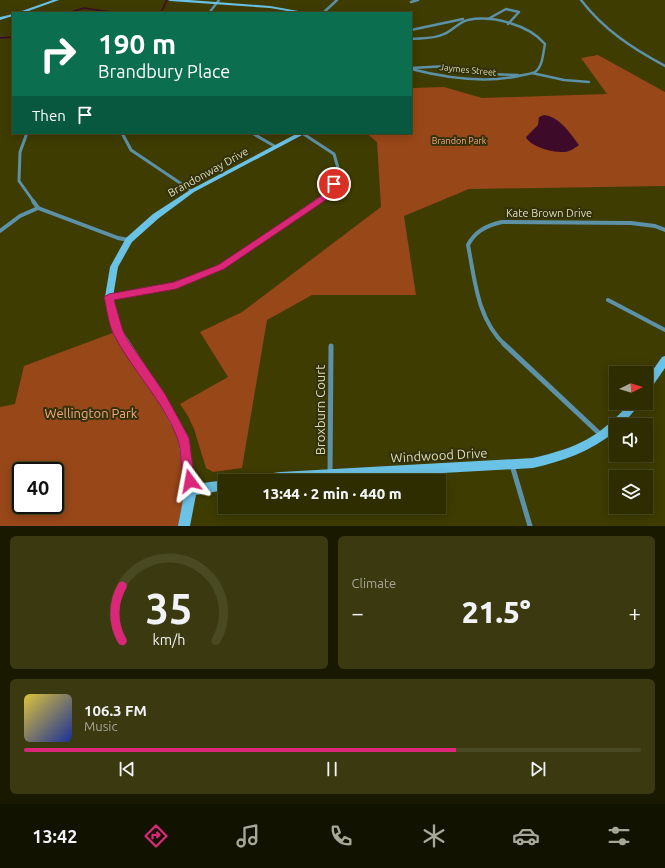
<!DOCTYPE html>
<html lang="en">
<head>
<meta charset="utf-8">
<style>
	body { margin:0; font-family:Ubuntu,sans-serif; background:#3a390f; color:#f1f3f6; height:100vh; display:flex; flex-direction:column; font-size:15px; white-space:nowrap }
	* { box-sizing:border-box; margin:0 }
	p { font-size:13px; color:#a7a899 }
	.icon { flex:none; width:22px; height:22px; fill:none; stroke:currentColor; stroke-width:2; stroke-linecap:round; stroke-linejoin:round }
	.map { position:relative; height:526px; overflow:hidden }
	.details { display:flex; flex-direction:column; gap:10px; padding:10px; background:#191900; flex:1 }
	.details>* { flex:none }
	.top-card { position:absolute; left:12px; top:12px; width:400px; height:122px; border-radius:0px; box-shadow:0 2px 10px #0003,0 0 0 1px #494922; background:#0b6e4f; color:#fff; overflow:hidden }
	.needle { width:26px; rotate:85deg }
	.buttons { position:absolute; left:609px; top:366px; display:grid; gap:8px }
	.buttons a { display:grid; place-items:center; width:44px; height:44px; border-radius:0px; background:#2e2d00; box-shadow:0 2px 10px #0003,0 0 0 1px #494922; font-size:20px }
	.speed { position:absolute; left:12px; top:462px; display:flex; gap:8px; font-size:20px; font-weight:700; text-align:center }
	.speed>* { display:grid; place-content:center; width:52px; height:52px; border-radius:50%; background:#2e2d00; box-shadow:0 2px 10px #0003,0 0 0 1px #494922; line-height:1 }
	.speed .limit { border:2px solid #111; border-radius:6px; background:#fff; color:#111 }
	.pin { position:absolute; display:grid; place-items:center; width:34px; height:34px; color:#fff; margin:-17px; border:2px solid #fff; border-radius:50%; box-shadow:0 1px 4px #0007 }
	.me { position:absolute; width:44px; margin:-22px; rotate:347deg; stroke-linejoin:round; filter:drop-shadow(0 0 3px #0008) }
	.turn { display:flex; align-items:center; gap:14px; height:84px; padding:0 20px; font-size:18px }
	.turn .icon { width:52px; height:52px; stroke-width:2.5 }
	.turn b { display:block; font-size:28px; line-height:34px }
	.then { display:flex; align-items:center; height:38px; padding:0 20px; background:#0003; gap:8px; font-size:15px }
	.big { font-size:30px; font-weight:800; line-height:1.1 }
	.details .widget { flex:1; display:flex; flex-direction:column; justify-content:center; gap:6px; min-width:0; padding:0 14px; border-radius:6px; background:#3a390f }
	.details .dial { align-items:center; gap:0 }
	.dial svg { height:104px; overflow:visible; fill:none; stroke:#494922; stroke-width:7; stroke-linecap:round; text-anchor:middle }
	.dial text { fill:#f1f3f6; stroke:none }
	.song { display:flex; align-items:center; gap:12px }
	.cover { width:48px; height:48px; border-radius:6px; background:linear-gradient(135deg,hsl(50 70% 55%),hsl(230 70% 35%)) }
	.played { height:4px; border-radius:2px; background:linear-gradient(90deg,#db2777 70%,#494922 70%) }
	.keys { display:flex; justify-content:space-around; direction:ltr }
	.heat { display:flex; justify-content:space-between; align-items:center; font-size:22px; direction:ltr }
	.details .tiles { flex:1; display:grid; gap:10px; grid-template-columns:1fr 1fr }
	.widget:last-child { grid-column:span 2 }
	.trip { position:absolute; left:218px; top:474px; width:228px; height:40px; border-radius:0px; background:#2e2d00; box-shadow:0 2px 10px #0003,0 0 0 1px #494922; font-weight:800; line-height:40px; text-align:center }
	.menu { display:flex; height:64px; justify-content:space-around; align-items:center; background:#121200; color:#a7a899 }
	.menu .icon { width:28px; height:28px }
	.menu .selected { color:#db2777 }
	.menu b { font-size:18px; color:#f1f3f6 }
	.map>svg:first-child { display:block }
	.green { fill:#984718; fill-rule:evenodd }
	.water { fill:#3e0a2a }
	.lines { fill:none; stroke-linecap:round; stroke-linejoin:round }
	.stream { stroke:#3e0a2a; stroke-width:1.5 }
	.street-far3 { stroke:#5c91a8; stroke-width:2.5 }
	.street-far2 { stroke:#5c91a8; stroke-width:3 }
	.street-far1 { stroke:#5c91a8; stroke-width:4 }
	.street { stroke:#5c91a8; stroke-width:5 }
	.secondary { fill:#6ac2e6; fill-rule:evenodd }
	.route { fill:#db2777; stroke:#8e194d }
	.labels { text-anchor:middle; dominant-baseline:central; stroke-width:4; stroke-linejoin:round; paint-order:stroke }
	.far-street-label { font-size:9px; fill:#dddcb9; stroke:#33310b }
	.far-park-label { font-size:9px; fill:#f7a983; stroke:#33310b }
	.street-label { font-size:11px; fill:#dddcb9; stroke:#33310b }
	.near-street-label { font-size:13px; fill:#dddcb9; stroke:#33310b }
	.near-park-label { font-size:13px; fill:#f7a983; stroke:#33310b }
</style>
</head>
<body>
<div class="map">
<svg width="665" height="526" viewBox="0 0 665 526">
	<rect width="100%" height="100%" fill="#3e3c00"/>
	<g class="green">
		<path d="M598,55L665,92V186L469,189L404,216L416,295H312L267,320L242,468L213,472L206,468L194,429L188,416L180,404L228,377L200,332L242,312L381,207L377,142L366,133H411V88L444,87L482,98L607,94L581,58Z"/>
		<path d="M118,331L183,438L190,481L184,526H0V407L15,404L24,366ZM21,471H55V505H21Z"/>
	</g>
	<path class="water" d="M544,115C560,117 570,133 579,145C575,148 569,152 565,152C554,153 530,147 526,137L538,125L539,117Z"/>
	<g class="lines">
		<g class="stream">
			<path d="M68,13L84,8L117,13"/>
			<path d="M161,13L167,0"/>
			<path d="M0,38L13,37"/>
		</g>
		<g class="street-far3">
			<path d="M581,0C604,30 632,48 665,66"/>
			<path d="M411,2L418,0"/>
			<path d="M209,13L219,0"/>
			<path d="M323,13L337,0"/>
			<path d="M488,19L506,9L519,12L508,24"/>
			<path d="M411,30L463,19"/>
			<path d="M411,39C422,38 435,39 444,34C453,30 459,22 468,20C493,15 529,25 545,44C543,52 543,67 535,72C532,74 526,74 523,75C487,84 446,78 411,69"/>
			<path d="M411,68L448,66L486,74L518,75"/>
			<path d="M532,73L564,80L589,82"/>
		</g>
		<g class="street-far2">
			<path d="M27,133L20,152L19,181L34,202"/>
			<path d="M122,133L131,150L192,191"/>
			<path d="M252,133L276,147"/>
			<path d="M302,133L334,154L340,175L329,193L316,202"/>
		</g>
		<g class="street-far1">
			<path d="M33,201L38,208L118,238L129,240"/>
			<path d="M0,231L20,216L38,208"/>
			<path d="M109,297L176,285L221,267L317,201"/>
			<path d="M608,300L665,330"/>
			<path d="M505,345C477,319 475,280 468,245C475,231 487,225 502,222L631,223L655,226L665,230"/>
		</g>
		<g class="street">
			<path d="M504,344L601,435"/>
			<path d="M512,465L530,526"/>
			<path d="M330,474L331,346"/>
		</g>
		<g class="secondary">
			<path d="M53,0H59L23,13H16Z"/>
			<path d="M168,0H189L270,6L310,13H299L270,8L170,1Z"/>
			<path d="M13,14V16L0,20V17Z"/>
			<path d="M298,133H306L194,192L159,218L132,242L118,267L113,297L122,330L164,394L187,435L196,484L225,480L228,481H225V490L196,495L190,526H178L185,490L178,438L158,400L114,331L105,297L110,267L126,238L153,214L190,190Z"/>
			<path d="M665,356V368L649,391L646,392V380L662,357Z"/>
			<path d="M630,403H641L622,425H616V431C591,451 564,461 533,468L299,481H248L249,477L253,476L280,472L533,458C579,447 598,438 630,403Z"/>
		</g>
	</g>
	<path class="route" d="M332,182L338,184L332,195L320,204L224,269L176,289L114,300L123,331L127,339L165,394L189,438L193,467L197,481L195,485L190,487L186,485C179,470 183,452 177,437C162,399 131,369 113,333C108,322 107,309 104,297L109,294L174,282L218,265L314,201L326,192Z"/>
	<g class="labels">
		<g class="far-street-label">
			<text transform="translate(468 70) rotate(6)">Jaymes Street</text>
		</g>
		<g class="far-park-label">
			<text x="459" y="141">Brandon Park</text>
		</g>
		<g class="street-label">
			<text transform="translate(208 172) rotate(-29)">Brandonway Drive</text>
			<text x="549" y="213">Kate Brown Drive</text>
		</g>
		<g class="near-street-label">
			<text transform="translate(320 410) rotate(-90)">Broxburn Court</text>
			<text transform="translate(439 455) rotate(-3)">Windwood Drive</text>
		</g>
		<g class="near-park-label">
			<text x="91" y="413">Wellington Park</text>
		</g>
	</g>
</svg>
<div class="buttons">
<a><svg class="needle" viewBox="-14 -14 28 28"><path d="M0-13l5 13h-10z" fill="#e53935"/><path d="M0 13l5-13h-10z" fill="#a7a899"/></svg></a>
<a><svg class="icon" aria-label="sound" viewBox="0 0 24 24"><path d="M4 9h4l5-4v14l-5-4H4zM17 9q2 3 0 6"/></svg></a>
<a><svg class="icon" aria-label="layers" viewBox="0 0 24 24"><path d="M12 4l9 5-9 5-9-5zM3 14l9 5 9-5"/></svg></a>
</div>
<div class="speed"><div class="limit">40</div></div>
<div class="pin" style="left:334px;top:184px;background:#d93025"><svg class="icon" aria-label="arrive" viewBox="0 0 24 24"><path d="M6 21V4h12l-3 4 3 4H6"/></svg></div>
<svg class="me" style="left:190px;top:481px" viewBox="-20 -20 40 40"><path d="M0-17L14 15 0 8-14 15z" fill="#db2777" stroke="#fff" stroke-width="4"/></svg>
<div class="trip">13:44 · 2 min · 440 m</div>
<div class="top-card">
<div class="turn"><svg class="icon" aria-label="right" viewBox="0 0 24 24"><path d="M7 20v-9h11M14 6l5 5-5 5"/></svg><div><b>190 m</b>Brandbury Place</div></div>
<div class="then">Then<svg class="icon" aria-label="arrive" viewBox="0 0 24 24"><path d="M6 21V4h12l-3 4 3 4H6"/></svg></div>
</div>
</div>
<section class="details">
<div class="tiles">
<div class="widget dial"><svg viewBox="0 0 100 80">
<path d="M14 69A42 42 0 1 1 86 69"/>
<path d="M14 69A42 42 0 0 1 14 27" stroke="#db2777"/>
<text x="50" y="56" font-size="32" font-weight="700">35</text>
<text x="50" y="72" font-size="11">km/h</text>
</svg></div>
<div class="widget"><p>Climate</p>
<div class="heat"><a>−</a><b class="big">21.5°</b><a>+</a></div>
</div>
<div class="widget">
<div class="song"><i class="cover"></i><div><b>106.3 FM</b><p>Music</p></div></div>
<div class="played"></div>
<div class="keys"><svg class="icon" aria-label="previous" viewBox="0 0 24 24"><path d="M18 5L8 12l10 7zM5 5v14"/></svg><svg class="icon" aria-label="pause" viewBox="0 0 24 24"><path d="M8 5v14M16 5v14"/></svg><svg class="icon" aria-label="next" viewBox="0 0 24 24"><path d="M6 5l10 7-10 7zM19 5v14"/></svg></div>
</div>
</div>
</section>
<nav class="menu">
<b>13:42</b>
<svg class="icon selected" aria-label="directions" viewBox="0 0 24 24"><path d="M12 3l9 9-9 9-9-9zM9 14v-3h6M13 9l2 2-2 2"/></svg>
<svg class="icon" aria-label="music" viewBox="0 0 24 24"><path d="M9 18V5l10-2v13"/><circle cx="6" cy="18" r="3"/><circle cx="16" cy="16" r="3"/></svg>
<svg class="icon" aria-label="phone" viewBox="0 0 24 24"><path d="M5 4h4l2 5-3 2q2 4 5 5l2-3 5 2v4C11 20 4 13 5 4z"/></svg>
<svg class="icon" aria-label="climate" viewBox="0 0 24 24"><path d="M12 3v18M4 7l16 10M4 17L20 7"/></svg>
<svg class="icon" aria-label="car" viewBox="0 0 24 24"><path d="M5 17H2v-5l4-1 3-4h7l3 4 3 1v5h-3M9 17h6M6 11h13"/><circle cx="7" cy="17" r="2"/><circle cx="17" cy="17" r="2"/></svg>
<svg class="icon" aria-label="filters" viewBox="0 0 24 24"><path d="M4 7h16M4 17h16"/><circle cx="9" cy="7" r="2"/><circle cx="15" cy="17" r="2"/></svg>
</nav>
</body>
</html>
